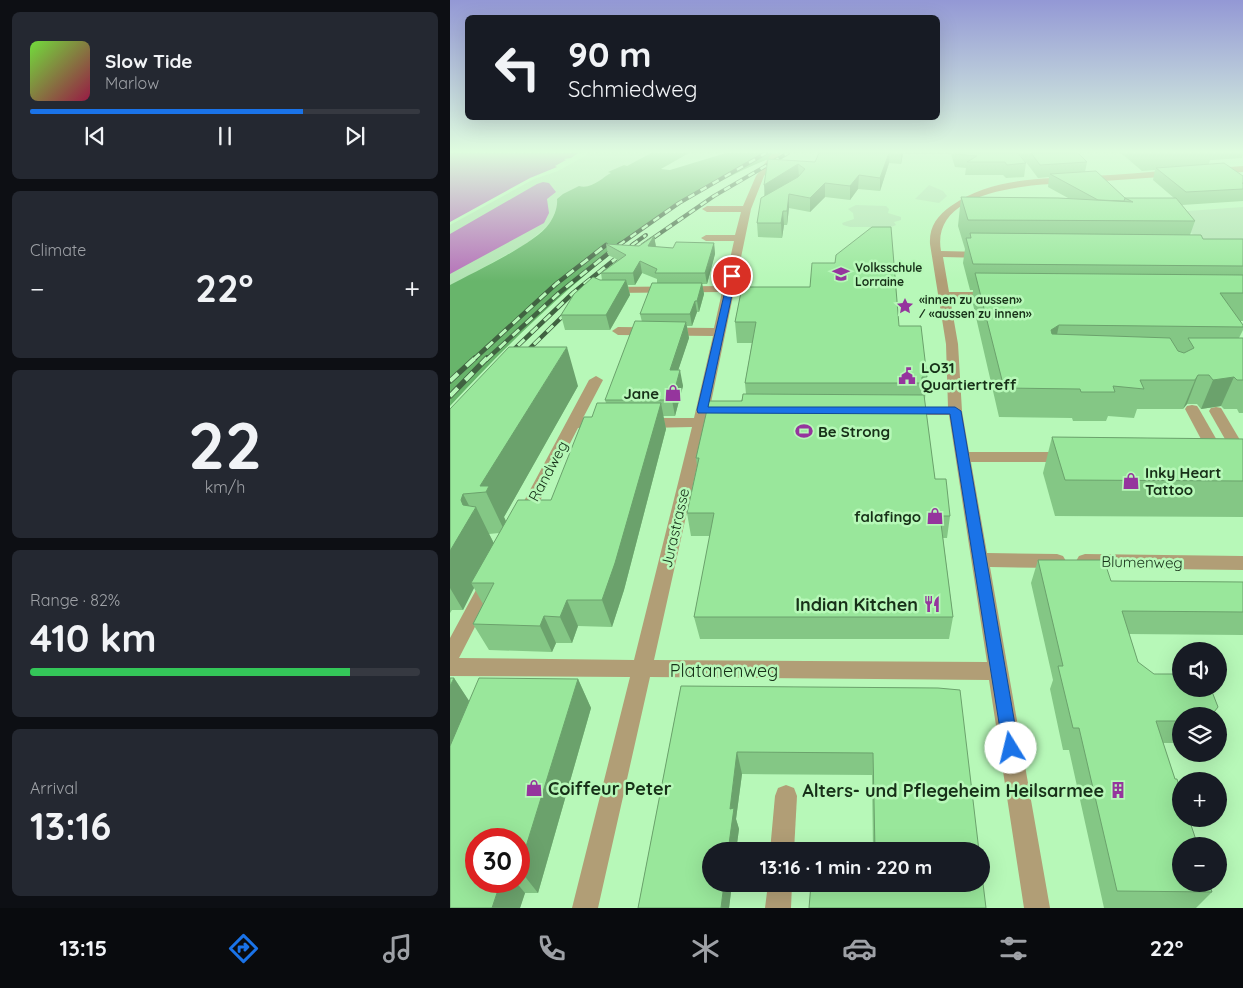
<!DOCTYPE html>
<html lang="en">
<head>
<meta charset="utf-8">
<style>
	body { margin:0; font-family:Quicksand,sans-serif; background:#242831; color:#f1f3f6; height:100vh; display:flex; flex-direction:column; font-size:19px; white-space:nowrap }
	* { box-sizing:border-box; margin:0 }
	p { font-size:16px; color:#9ea1a6 }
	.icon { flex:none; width:28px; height:28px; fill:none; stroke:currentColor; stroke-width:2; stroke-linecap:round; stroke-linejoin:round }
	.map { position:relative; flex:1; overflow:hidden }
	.drawer { display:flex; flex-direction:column; gap:12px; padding:12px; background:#0d0f14; width:450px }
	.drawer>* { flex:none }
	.banner { position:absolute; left:15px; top:15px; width:475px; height:105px; border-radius:8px; box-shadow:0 5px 20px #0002; background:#171b24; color:#f1f3f6; overflow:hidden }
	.controls { position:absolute; left:722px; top:642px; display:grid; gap:10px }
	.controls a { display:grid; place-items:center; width:55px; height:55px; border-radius:50%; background:#171b24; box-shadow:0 5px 20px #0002; font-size:25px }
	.speed { position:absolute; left:15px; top:828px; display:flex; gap:10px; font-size:25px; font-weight:700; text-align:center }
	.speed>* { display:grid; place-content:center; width:65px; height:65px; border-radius:50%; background:#171b24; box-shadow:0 5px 20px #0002; line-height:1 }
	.speed .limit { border:8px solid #d22; background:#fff; color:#111 }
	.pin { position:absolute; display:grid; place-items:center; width:42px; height:42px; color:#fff; margin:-21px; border:2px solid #fff; border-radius:50%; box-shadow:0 1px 5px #0007 }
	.me { position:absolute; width:55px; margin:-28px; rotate:351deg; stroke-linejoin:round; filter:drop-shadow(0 0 4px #0008) }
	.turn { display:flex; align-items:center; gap:18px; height:105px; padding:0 20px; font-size:22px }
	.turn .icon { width:65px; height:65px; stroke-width:2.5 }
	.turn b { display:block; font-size:35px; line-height:42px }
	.big { font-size:38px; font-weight:700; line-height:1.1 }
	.drawer .card { flex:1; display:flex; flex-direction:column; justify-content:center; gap:8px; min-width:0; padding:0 18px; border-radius:8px; background:#242831 }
	.drawer .dial { align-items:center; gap:0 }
	.dial b { font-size:65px; line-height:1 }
	.song { display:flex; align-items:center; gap:15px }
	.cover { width:60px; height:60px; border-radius:8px; background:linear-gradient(135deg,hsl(100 70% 55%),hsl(340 70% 35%)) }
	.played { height:5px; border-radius:2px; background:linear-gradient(90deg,#1a73e8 70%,#363941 70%) }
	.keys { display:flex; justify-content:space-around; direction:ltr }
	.heat { display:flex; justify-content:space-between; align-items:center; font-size:28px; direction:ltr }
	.charge { height:8px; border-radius:4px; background:linear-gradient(90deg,#34c759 82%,#363941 0) }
	.trip { position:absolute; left:252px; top:842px; width:288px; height:50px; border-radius:25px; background:#171b24; box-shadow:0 5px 20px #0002; font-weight:700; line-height:50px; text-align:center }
	.menu { display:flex; height:80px; justify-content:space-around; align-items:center; background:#090b0e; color:#9ea1a6 }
	.menu .icon { width:35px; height:35px }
	.menu .on { color:#1a73e8 }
	.menu b { font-size:22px; color:#f1f3f6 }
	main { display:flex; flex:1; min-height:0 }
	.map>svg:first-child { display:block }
	.green { fill:#b0e3b1 }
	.forest { fill:#68b56b }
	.water { fill:#b46fb8 }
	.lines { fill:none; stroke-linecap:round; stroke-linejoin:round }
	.minor { fill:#b19e76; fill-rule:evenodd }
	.rail-far2-casing { stroke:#406341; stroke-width:4 }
	.rail-far1-casing { stroke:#406341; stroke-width:4.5 }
	.rail-casing { stroke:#406341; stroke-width:5.5 }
	.rail-far2 { stroke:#b7f8b8; stroke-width:2.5; stroke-dasharray:7; stroke-linecap:butt }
	.rail-far1 { stroke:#b7f8b8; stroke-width:3; stroke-dasharray:9; stroke-linecap:butt }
	.rail { stroke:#b7f8b8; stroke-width:4; stroke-dasharray:11; stroke-linecap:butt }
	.wall { fill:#84c785; fill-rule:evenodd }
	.shaded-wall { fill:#6ba26c }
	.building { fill:#99e79b; stroke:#6ba26c }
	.route { fill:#1a73e8; stroke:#114b97 }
	.labels { text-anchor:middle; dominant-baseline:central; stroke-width:5; stroke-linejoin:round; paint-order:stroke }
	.far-poi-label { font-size:12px; font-weight:bold; fill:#173018; stroke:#b7f8b8; text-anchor:start }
	.poi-label { font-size:15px; font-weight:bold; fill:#173018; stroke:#b7f8b8; text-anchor:start }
	.street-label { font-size:15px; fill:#173018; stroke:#b7f8b8 }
	.near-poi-label { font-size:18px; font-weight:bold; fill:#173018; stroke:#b7f8b8; text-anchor:end }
	.near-street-label { font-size:18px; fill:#173018; stroke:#b7f8b8 }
</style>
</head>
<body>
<main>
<section class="drawer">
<div class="card">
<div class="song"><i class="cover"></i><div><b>Slow Tide</b><p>Marlow</p></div></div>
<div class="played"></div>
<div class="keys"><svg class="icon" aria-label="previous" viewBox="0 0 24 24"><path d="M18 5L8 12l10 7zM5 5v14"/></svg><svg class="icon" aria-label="pause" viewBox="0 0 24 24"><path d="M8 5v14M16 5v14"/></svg><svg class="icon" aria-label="next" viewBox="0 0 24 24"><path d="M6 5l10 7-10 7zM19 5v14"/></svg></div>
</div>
<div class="card"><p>Climate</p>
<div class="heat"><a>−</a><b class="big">22°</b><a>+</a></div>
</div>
<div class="card dial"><b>22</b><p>km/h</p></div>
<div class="card"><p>Range · 82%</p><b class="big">410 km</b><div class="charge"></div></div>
<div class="card"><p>Arrival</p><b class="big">13:16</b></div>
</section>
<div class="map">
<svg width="793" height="908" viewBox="0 0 793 908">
	<rect width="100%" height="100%" fill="#b7f8b8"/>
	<g class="green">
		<path d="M140,153H201L177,166L174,165L154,180L133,188L108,206L99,225L76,244L0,286V225L84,179L108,171Z"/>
		<path d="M479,185L493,191L497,196L489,203L465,199Z"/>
		<path d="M406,205L436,206L439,209L438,213L451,217V220L444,222L446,225L441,227H400L393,225L392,223L404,219L403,213L398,209Z"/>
		<path d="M793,207V252L758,247L725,219L738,211Z"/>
	</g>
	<path class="forest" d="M201,153H239L211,169L220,170L276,153H324L321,158C201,205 87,312 0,406V285C24,272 85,244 99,224C104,217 108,207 107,199L113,194L129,186C141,190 153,177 161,173L158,172L174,165L177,166Z"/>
	<g class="water">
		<path d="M0,153H128L121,158L114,159L116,160L105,166L107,167L80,178L0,222Z"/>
		<path d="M93,182L99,183L106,192L97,199L99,213L94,223L0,274V234L87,184Z"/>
	</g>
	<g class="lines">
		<g class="minor">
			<path d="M322,153H331L314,176L301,209L257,422L204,660L537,662L499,415H457L452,414L450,411L452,408L457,407H498L496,344L480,244C479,227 487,216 501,206C542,177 593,179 640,176C668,175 696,172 724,170L728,173L724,176C696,178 668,180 639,182C597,184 479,184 491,251L534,252L539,255L534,258L493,257L499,292H542L548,295L542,298H500L508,344L512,411L519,452H617L622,453L625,457L622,461L617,462H521L537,553L607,554L613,556L616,561L613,566L607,568L540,567L600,908H574L539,680L200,677L148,908H122L180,677L0,676V638L33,577L39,575L45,577L48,582L9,658L184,660L242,427L196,428L191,426L189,423L191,420L196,418H244L263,336L168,335L162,331L168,327L264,328L272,292L158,293L152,290L158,287L274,286L284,241H256L251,238L256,235H285L291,212H257L252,209L257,206H293L306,176Z"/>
			<path d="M793,166V172L765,174L761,171L765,168Z"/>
			<path d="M146,376L153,380L133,418L156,420L158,423L156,426L128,428L79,522L73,524L67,522L65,518L139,380Z"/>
			<path d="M742,405L747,406L749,409L776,456L773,460H763L760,456L735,409L737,406Z"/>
			<path d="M766,407L771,408L793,445V463L788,462L759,411L761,408Z"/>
			<path d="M635,554L793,556V570L635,568L629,566L626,561L629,556Z"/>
			<path d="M336,785L344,788L347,796L344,851H320L325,796L328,788Z"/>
			<path d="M318,884H342L341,908H315Z"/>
		</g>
		<g class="rail-far2-casing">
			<g id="rail-far2">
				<path d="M169,245L229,203L316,153"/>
				<path d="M182,245L196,235"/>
				<path d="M193,245L264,196L338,153"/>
			</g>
		</g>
		<g class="rail-far1-casing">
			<g id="rail-far1">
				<path d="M71,357L121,308"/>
				<path d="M55,358L123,293L184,244"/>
				<path d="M23,360L106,284L156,245"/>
				<path d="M36,360L109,293L170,244"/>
			</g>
		</g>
		<g class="rail-casing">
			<g id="rail">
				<path d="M0,381L25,358"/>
				<path d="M0,396L37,358"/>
			</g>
		</g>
		<use href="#rail-far2" class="rail-far2"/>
		<use href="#rail-far1" class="rail-far1"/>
		<use href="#rail" class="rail"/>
	</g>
	<g class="wall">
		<path d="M369,153H568L576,163L574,177L556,178L553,175H515L516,168L505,167L501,154H453L451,164L439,163L430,191L408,189L400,200L375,197L360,212L339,208L337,225H334L332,238L308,237L307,223L314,196L318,159L365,162Z"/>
		<path d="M569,153H628L637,162L635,172L675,198H724L703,180L705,170L692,171L671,153H793L792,158L760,160L759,164L793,176V201L732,205L730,203L745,221L740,235L753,239H793V321H790L793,325V330L789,338H793V413H789L787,409H774L771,406L751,409L747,404H737L733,409H687L684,418L658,416L656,421H623L622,418L549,417L522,300L523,290H520L513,263L515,249L508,226L511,197L618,198L598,187L599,177L588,178Z"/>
		<path d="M204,236L206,247L223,248L264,243L265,254L257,284H252L254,294L249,312H247L242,326H237L239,338L228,370L233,386L225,416H213L216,429L174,590L162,627L128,626L122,643H106L102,652L39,650L23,624L33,604L24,588L13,610H2L0,613V409L128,386L54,517L56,521L101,500L142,417L156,403L155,400L192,322L190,314L207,283V279L192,273L185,285H178L180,295L160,330H115L111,315L150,280H152L151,273L168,260L158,255L156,244L189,246ZM49,533L44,543L39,534Z"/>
		<path d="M292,287L449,326L477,377L475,399H474L485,479L500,516L497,538H493L503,617L499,639H250L244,617L260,536H241L237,513L247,466L246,458L296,394L295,383L302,343H287L285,322Z"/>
		<path d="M602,437L793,439V517L605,516L593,473Z"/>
		<path d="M588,560L661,581L793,582V635L679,634L688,662L731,716V743H713L762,892L746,908H654L619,750H613L600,689L603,680L581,583Z"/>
		<path d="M4,678L19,701L128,679L141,708L88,893H75L70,908H0ZM69,839V881H26Z"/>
		<path d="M231,686L488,688L529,851H423L422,775L292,774L286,819L289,829L286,851H261V884H282L279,908H188Z"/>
	</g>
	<g class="shaded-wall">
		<path d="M439,153H440L439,163L430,191V178Z"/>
		<path d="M451,153L453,154L451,164Z"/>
		<path d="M348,164L349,178L315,198L314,185Z"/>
		<path d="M409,175L408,189L400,200V186Z"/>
		<path d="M375,183V197L360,212V198Z"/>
		<path d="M339,194V208L337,225V211Z"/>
		<path d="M333,211L334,225L332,238L331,223Z"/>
		<path d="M204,236L206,247L198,246Z"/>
		<path d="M264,243L265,254L257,284L255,273Z"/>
		<path d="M190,261L192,273L185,285L183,273Z"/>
		<path d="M176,280L180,295L160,330L156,315Z"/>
		<path d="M252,283L254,294L249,312L247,301Z"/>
		<path d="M245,301L247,312L242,326L240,314Z"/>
		<path d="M236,322L239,338L223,386L220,370Z"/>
		<path d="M609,325L603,353L601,330Z"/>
		<path d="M117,347L128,386L54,517L58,526L55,532L36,492L30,486Z"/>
		<path d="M230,370L233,386L225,416L222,400Z"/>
		<path d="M748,375L737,404L733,409L745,380Z"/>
		<path d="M784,377L771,406L751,409L763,380Z"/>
		<path d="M211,403L216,429L174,590L162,627L152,600Z"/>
		<path d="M13,494L23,513L26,507L46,548L21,583L24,588L13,610L0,588V551L11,500Z"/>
		<path d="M117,600L128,626L122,643L110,617Z"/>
		<path d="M94,616L106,643L102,652L90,626Z"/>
		<path d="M4,678L23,707L0,762V686Z"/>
		<path d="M128,679L141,708L88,893L69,869Z"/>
		<path d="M287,752L292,774L286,819L289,829L286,851H278L280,809Z"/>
		<path d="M51,881H65L75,893L70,908H42Z"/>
		<path d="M274,884H282L279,908H271Z"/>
	</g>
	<g class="building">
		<path d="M369,153H439L430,178L409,175L400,186L375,183L360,198L339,194L337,211H333L331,223H307L311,198L348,177L355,169L348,164L314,185L318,159L365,162Z"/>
		<path d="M506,153H568L576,163L557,165L555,162H517L527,156L506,154Z"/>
		<path d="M581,153H628L637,162L590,165Z"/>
		<path d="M774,163L793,176V183H792L793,184V189L736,192L706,168Z"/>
		<path d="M646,171L675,198L674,201L648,200L600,174Z"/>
		<path d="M511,197L608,198L683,202L675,198H726L745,221L518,220Z"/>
		<path d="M422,227H441L449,326H471L477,377H472V383H295L306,322H285L292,287H360L362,263H385L386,255Z"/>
		<path d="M520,233L751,235L753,239H793V266L523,264L516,238H521Z"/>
		<path d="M204,236L198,246L223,248L226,242L264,243L255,273H205L207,269L190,261L183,273H151L176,255L156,244L189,246Z"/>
		<path d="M525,273L793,275V293H770L793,325V327L609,325L601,330L602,334L720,338L728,351L734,353L744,348L738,338H793V380H787L784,377L763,380L759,375H748L745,380H690L694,389L663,386L665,392H631L630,389L554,388Z"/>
		<path d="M143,277L150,280H176L156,315H111L124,294Z"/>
		<path d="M202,283H252L247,301H245L240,314H190Z"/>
		<path d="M185,321L236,322L220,370H230L222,400H155Z"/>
		<path d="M59,347H117L30,486H39L36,492L13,494L11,500L13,505L26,507L0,551V409Z"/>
		<path d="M293,394L474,395L485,479H496L500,516H490L503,617H244L264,513H237L249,458H246L259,401H292Z"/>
		<path d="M147,403H211L165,563L152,600H117L110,617L94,616L90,626L23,624L44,583H21L68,500H101L134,417H142Z"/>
		<path d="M602,437L793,439V481L615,480Z"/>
		<path d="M588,560H654L661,581L793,582V612L672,611L688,662L704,674H731V689H761L768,707L761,716H731V721H706L725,779H727L731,793V819H739L748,846H731V884H759L762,892L667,891L629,728H623L608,666H613Z"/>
		<path d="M0,678H4L0,686Z"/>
		<path d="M29,678L128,679L69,869V839H26V881H51L42,908H0V746Z"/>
		<path d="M231,686L488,688L510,690L529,851H425L423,753L287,752L280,809L284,808L278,851H261V884H274L271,908H188Z"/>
		<path d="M531,867L536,908H359L361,884H531Z"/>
	</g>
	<linearGradient id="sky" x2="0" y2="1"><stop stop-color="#9398d5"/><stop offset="0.54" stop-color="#dffcdf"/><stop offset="1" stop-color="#dffcdf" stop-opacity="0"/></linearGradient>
	<rect width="793" height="281" fill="url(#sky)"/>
	<path class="route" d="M279,274L286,276L258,407H505L511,411L569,748L567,753L561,756L555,753L553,748L500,414L248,413L247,410Z"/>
	<defs>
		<g id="school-bare" transform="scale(1.35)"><path d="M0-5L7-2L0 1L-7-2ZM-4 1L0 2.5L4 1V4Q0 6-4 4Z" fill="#95359d" stroke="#b7f8b8" stroke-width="2.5" paint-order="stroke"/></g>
		<g id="sight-bare" transform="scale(1.35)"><path d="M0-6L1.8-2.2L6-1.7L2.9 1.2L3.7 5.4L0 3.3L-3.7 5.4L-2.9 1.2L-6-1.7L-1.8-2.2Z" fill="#95359d" stroke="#b7f8b8" stroke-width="2.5" paint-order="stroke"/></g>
		<g id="civic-bare" transform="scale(1.35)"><path d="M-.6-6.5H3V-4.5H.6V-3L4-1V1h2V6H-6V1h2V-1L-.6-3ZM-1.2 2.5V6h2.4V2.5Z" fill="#95359d" stroke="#b7f8b8" stroke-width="2.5" paint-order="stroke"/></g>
		<g id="shop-bare" transform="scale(1.35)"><path d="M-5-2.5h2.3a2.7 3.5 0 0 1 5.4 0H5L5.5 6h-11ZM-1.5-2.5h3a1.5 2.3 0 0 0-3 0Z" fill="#95359d" stroke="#b7f8b8" stroke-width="2.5" paint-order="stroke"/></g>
		<g id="stadium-bare" transform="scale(1.35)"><path d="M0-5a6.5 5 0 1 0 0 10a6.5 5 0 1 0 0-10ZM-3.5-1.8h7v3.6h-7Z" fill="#95359d" stroke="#b7f8b8" stroke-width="2.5" paint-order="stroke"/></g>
		<g id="restaurant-bare" transform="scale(1.35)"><path d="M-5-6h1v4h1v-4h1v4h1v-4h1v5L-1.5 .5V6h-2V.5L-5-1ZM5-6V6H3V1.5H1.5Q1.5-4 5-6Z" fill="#95359d" stroke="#b7f8b8" stroke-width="2.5" paint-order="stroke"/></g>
		<g id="building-bare" transform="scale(1.35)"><path d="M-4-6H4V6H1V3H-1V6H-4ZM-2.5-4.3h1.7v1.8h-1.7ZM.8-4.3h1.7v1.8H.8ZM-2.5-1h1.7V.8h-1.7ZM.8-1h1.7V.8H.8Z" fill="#95359d" stroke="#b7f8b8" stroke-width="2.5" paint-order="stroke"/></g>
	</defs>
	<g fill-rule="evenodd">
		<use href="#school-bare" x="391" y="274"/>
		<use href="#sight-bare" x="455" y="306"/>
		<use href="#civic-bare" x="457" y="376"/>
		<use href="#shop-bare" x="223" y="393"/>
		<use href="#stadium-bare" x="354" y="431"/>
		<use href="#shop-bare" x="681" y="481"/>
		<use href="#shop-bare" x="485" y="516"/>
		<use href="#restaurant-bare" x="482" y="604"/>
		<use href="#shop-bare" x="84" y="788"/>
		<use href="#building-bare" x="668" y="790"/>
	</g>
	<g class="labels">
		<g class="far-poi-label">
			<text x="405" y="267">Volksschule<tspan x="405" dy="14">Lorraine</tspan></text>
			<text x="469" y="299">«innen zu aussen»<tspan x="469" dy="14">⁄ «aussen zu innen»</tspan></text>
		</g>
		<g class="poi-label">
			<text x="471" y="367">LO31<tspan x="471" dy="17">Quartiertreff</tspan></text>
			<text x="209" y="393" text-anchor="end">Jane</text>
			<text x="368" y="431">Be Strong</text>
			<text x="695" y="472">Inky Heart<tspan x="695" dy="17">Tattoo</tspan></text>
			<text x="471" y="516" text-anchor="end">falafingo</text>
		</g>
		<g class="street-label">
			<text transform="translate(98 471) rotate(-62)">Randweg</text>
			<text transform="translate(225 528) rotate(-77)">Jurastrasse</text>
			<text transform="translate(692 562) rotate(1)">Blumenweg</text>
		</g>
		<g class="near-poi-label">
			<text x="468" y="604">Indian Kitchen</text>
			<text x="98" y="788" text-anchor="start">Coiffeur Peter</text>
			<text x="654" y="790">Alters- und Pflegeheim Heilsarmee</text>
		</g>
		<g class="near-street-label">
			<text x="274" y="670">Platanenweg</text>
		</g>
	</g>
</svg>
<div class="controls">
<a><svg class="icon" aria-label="sound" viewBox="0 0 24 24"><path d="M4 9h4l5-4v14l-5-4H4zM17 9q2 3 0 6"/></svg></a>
<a><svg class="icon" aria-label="layers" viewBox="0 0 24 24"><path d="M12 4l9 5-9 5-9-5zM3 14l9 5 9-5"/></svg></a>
<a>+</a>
<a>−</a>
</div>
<div class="speed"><div class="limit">30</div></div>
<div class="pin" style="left:282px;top:276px;background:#d93025"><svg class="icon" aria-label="arrive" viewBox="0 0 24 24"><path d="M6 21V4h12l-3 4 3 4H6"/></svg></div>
<svg class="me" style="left:561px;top:748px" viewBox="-20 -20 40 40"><circle r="19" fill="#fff"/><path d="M0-13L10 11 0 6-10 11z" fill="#1a73e8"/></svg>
<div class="trip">13:16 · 1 min · 220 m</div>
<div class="banner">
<div class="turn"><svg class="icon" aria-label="left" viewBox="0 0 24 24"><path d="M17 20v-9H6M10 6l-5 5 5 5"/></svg><div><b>90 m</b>Schmiedweg</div></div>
</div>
</div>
</main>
<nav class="menu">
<b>13:15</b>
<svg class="icon on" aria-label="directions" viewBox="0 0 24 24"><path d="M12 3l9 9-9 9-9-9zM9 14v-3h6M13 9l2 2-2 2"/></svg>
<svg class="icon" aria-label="music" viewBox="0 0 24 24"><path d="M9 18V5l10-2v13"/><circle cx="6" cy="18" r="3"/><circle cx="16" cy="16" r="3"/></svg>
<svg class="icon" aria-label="phone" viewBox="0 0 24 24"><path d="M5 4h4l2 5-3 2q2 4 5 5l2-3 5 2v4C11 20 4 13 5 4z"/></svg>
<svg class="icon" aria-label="climate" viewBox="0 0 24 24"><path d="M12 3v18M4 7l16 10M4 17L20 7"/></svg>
<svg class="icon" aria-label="car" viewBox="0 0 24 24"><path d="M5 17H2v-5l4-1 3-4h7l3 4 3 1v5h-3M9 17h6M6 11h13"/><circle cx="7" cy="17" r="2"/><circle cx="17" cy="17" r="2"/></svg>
<svg class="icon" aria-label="filters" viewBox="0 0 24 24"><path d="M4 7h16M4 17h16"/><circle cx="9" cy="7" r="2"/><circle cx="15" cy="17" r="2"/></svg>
<b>22°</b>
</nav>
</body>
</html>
